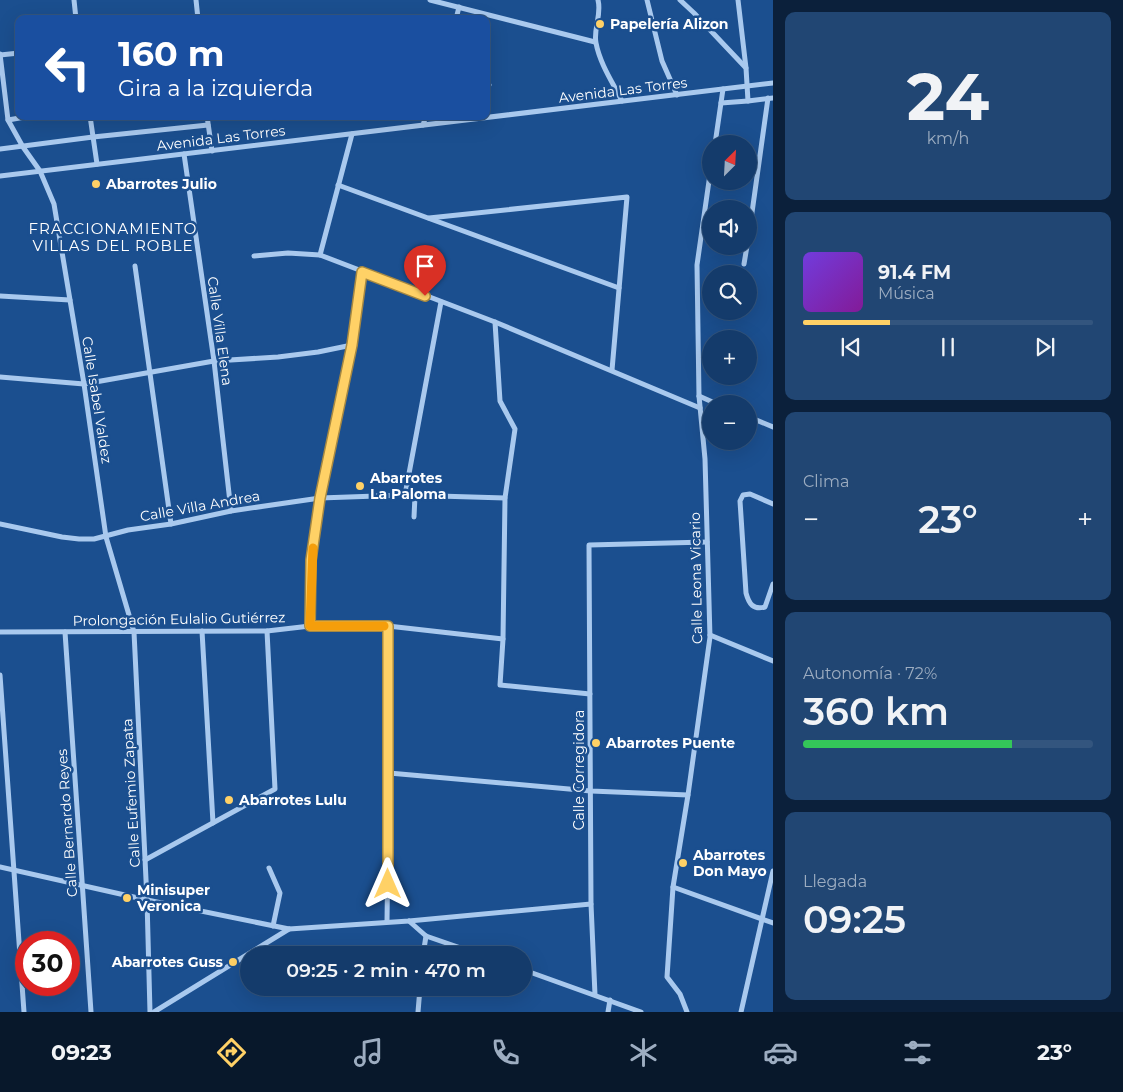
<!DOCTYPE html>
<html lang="es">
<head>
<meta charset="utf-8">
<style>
	body { margin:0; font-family:Montserrat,sans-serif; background:#214673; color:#f1f3f6; height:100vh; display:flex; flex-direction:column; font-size:19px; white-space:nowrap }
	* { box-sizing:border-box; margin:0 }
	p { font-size:16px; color:#9dadc1 }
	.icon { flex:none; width:28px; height:28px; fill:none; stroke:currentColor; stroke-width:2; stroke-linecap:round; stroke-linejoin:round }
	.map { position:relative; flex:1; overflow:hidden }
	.sheet { display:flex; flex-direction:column; gap:12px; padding:12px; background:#0b203b; width:350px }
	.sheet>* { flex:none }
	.guide { position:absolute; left:15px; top:15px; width:475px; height:105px; border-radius:10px; box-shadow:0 5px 20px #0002,0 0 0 1px #33557e; background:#1a4fa0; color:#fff; overflow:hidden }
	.needle { width:32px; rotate:24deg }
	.fabs { position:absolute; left:702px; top:135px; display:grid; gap:10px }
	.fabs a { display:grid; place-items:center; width:55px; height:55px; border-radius:50%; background:#143b6b; box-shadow:0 5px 20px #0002,0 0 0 1px #33557e; font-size:25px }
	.speed { position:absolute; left:15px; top:931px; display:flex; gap:10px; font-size:25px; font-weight:700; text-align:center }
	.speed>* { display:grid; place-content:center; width:65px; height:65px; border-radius:50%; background:#143b6b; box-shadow:0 5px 20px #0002,0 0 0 1px #33557e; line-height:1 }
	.speed .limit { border:8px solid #d22; background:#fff; color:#111 }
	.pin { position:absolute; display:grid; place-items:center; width:42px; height:42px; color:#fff; margin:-51px -21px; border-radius:50% 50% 50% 0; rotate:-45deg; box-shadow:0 0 5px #0007 }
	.pin .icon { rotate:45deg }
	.me { position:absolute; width:55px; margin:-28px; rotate:0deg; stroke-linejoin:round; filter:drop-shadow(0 0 4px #0008) }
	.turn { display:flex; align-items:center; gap:18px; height:105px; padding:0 20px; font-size:22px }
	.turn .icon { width:65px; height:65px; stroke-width:2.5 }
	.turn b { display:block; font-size:35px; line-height:42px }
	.big { font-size:38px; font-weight:600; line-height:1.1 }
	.sheet .card { flex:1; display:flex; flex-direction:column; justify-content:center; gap:8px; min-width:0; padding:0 18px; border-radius:10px; background:#214673 }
	.sheet .dial { align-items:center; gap:0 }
	.dial b { font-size:65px; line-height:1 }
	.song { display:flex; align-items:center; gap:15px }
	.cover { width:60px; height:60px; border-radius:8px; background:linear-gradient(135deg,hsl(260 70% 55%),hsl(290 70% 35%)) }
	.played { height:5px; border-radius:2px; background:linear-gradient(90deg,#ffd166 30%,#33557e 30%) }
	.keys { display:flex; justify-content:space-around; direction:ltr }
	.heat { display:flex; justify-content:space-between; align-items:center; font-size:28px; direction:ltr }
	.charge { height:8px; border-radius:4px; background:linear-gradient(90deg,#34c759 72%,#33557e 0) }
	.trip { position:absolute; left:240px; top:946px; width:292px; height:50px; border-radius:25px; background:#143b6b; box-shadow:0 5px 20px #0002,0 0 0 1px #33557e; font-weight:600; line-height:50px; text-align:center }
	.tabs { display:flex; height:80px; justify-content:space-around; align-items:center; background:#08182b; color:#9dadc1 }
	.tabs .icon { width:35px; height:35px }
	.tabs .on { color:#ffd166 }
	.tabs b { font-size:22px; color:#f1f3f6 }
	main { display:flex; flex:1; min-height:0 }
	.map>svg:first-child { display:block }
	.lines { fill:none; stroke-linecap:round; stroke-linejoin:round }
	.minor { stroke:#a9c9ee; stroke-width:5 }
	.route-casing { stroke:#a68842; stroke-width:12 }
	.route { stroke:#ffd166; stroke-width:9 }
	.slow { stroke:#f59e0b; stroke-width:9 }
	.poi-dot { fill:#ffd166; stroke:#1b4f8f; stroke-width:2 }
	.labels { text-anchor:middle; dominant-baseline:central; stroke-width:5; stroke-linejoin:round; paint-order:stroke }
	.poi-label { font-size:14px; font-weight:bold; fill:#fff; stroke:#1b4f8f; text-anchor:start }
	.street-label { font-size:14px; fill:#fff; stroke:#1b4f8f }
	.neighbourhood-label { font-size:15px; letter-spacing:1px; fill:#fff; stroke:#1b4f8f }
</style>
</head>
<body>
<main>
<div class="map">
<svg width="773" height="1012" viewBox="0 0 773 1012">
	<rect width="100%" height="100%" fill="#1b4f8f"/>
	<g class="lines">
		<g class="minor">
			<path d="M74,0L76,19"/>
			<path d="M196,0L198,19"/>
			<path d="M430,0L595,42"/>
			<path d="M598,0C602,15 593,29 596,43C600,64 613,83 622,101"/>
			<path d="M647,0L662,61L677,95"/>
			<path d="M680,0L694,13L746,68L748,101L773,98"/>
			<path d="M738,0L746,68"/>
			<path d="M456,19L459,7"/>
			<path d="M0,54L8,120L23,147L40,171L54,204L84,384L106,537L134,632L147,900L150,1012"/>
			<path d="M0,55L19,53"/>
			<path d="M486,84L489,85"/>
			<path d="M721,103L748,101"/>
			<path d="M90,116L97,164"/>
			<path d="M207,116L212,151"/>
			<path d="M8,120L31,116"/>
			<path d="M423,125L426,116"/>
			<path d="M715,144L723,89"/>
			<path d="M0,149L93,137L208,125"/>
			<path d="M184,154L214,361L231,511"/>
			<path d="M0,176L773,83"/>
			<path d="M338,185L619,288"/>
			<path d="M429,218L627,197L612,370"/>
			<path d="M749,234L768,98"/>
			<path d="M320,255L352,134"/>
			<path d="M254,256L288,253L320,255L495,322L700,408"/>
			<path d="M744,264L747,246"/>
			<path d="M135,266L171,524"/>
			<path d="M0,296L70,300"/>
			<path d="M495,322L500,401L515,429L505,498L503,639L500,685L590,694"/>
			<path d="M0,377L84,384L214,361L278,357L318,352L352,345"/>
			<path d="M699,396L717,404"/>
			<path d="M749,417L773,427"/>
			<path d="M405,495L441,302"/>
			<path d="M773,504L750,494L743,495L740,501L746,593C749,604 753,610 765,607L773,584"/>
			<path d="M414,517L415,496"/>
			<path d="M0,524L62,537L79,539H94L128,530L171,524L231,511L320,498L405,495L505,498"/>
			<path d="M310,626L311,560L320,498L352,345L362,272"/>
			<path d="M202,631L213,823"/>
			<path d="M0,632L267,631L310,626H388L503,639"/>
			<path d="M65,632L91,1012"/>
			<path d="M710,635L773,661"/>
			<path d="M0,675L24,1012"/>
			<path d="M389,773L591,791L688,795"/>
			<path d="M145,860L275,789L267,631"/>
			<path d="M0,867L147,900L289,929L409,921L591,904"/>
			<path d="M269,868L280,893L273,926"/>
			<path d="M673,887L773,923"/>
			<path d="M387,921L389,773L388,626"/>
			<path d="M409,921L426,936L481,955"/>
			<path d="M423,955L426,936"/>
			<path d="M524,970L641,1012"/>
			<path d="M595,995L591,904L589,545L707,542"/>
			<path d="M154,1012L289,929"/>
			<path d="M418,1012L420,988"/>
			<path d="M608,1012L610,1000"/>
			<path d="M687,1012L680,994L667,977L673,887L688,795L710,637L705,459L699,396L697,265L711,167"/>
			<path d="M741,1012L773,871"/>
		</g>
	</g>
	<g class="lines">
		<g class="route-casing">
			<path id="route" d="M388,884V626H310L311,560L320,498L352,345L362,272L425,296"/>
		</g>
		<use href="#route" class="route"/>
		<path class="slow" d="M313,548L310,626H384"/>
	</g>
	<g class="poi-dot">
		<circle cx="600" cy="24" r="5"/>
		<circle cx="96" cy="184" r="5"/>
		<circle cx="360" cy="486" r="5"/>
		<circle cx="596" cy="743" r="5"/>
		<circle cx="229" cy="800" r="5"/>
		<circle cx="683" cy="863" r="5"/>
		<circle cx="127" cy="898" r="5"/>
		<circle cx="233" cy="962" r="5"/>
	</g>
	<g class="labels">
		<g class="poi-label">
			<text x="610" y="24">Papelería Alizon</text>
			<text x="106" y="184">Abarrotes Julio</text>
			<text x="370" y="478">Abarrotes<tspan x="370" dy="16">La Paloma</tspan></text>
			<text x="606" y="743">Abarrotes Puente</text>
			<text x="239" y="800">Abarrotes Lulu</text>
			<text x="693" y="855">Abarrotes<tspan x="693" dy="16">Don Mayo</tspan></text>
			<text x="137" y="890">Minisuper<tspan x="137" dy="16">Veronica</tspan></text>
			<text x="223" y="962" text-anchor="end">Abarrotes Guss</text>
		</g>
		<g class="street-label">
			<text transform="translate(623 90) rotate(-7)">Avenida Las Torres</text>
			<text transform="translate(221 138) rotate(-7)">Avenida Las Torres</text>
			<text transform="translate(220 331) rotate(82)">Calle Villa Elena</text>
			<text transform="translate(97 400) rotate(81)">Calle Isabel Valdez</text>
			<text transform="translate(200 506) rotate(-10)">Calle Villa Andrea</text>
			<text transform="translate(696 578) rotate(-91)">Calle Leona Vicario</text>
			<text transform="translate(179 619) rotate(-1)">Prolongación Eulalio Gutiérrez</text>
			<text transform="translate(579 770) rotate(-90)">Calle Corregidora</text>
			<text transform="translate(131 793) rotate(-93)">Calle Eufemio Zapata</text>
			<text transform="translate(67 823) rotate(-94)">Calle Bernardo Reyes</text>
		</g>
		<g class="neighbourhood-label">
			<text x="113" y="228">FRACCIONAMIENTO<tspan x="113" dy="17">VILLAS DEL ROBLE</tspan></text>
		</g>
	</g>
</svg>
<div class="fabs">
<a><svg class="needle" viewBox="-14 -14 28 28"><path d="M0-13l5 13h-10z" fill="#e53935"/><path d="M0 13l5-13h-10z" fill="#9dadc1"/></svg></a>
<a><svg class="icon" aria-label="sound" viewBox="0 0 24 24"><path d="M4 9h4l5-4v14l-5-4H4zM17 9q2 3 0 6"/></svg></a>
<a><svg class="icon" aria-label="search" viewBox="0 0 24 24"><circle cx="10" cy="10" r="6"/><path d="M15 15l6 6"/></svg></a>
<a>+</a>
<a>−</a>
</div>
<div class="speed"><div class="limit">30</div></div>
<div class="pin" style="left:425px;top:296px;background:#d93025"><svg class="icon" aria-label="arrive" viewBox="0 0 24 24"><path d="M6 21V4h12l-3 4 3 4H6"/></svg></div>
<svg class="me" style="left:388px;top:884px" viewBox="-20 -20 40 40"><path d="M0-17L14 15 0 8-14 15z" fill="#ffd166" stroke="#fff" stroke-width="4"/></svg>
<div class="trip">09:25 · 2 min · 470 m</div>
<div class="guide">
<div class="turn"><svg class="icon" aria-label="left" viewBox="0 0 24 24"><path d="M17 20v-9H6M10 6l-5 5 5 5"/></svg><div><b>160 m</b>Gira a la izquierda</div></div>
</div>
</div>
<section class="sheet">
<div class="card dial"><b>24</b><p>km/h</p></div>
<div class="card">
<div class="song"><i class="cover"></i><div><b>91.4 FM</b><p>Música</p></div></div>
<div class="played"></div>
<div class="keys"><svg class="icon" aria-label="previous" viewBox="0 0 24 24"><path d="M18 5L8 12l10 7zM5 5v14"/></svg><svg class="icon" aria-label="pause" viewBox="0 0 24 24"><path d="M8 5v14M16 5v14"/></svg><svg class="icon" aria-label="next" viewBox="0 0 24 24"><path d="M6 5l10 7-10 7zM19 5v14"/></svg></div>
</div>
<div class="card"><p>Clima</p>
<div class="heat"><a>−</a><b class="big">23°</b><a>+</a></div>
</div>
<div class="card"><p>Autonomía · 72%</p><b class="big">360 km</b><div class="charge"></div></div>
<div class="card"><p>Llegada</p><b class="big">09:25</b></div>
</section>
</main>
<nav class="tabs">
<b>09:23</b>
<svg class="icon on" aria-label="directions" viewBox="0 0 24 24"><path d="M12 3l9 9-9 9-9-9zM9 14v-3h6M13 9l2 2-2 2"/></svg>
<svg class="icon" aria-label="music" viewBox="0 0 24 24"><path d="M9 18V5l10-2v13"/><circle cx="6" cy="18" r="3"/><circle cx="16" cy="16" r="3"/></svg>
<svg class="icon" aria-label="phone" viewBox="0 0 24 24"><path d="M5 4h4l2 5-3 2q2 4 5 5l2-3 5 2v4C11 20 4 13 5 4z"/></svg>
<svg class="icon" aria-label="climate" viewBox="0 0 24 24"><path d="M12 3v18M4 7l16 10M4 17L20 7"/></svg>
<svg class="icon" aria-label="car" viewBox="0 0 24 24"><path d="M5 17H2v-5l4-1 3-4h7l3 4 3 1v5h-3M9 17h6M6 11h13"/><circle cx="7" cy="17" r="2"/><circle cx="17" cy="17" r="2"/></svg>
<svg class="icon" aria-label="filters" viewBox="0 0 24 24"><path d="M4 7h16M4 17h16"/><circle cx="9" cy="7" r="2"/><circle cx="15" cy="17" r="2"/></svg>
<b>23°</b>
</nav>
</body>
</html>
